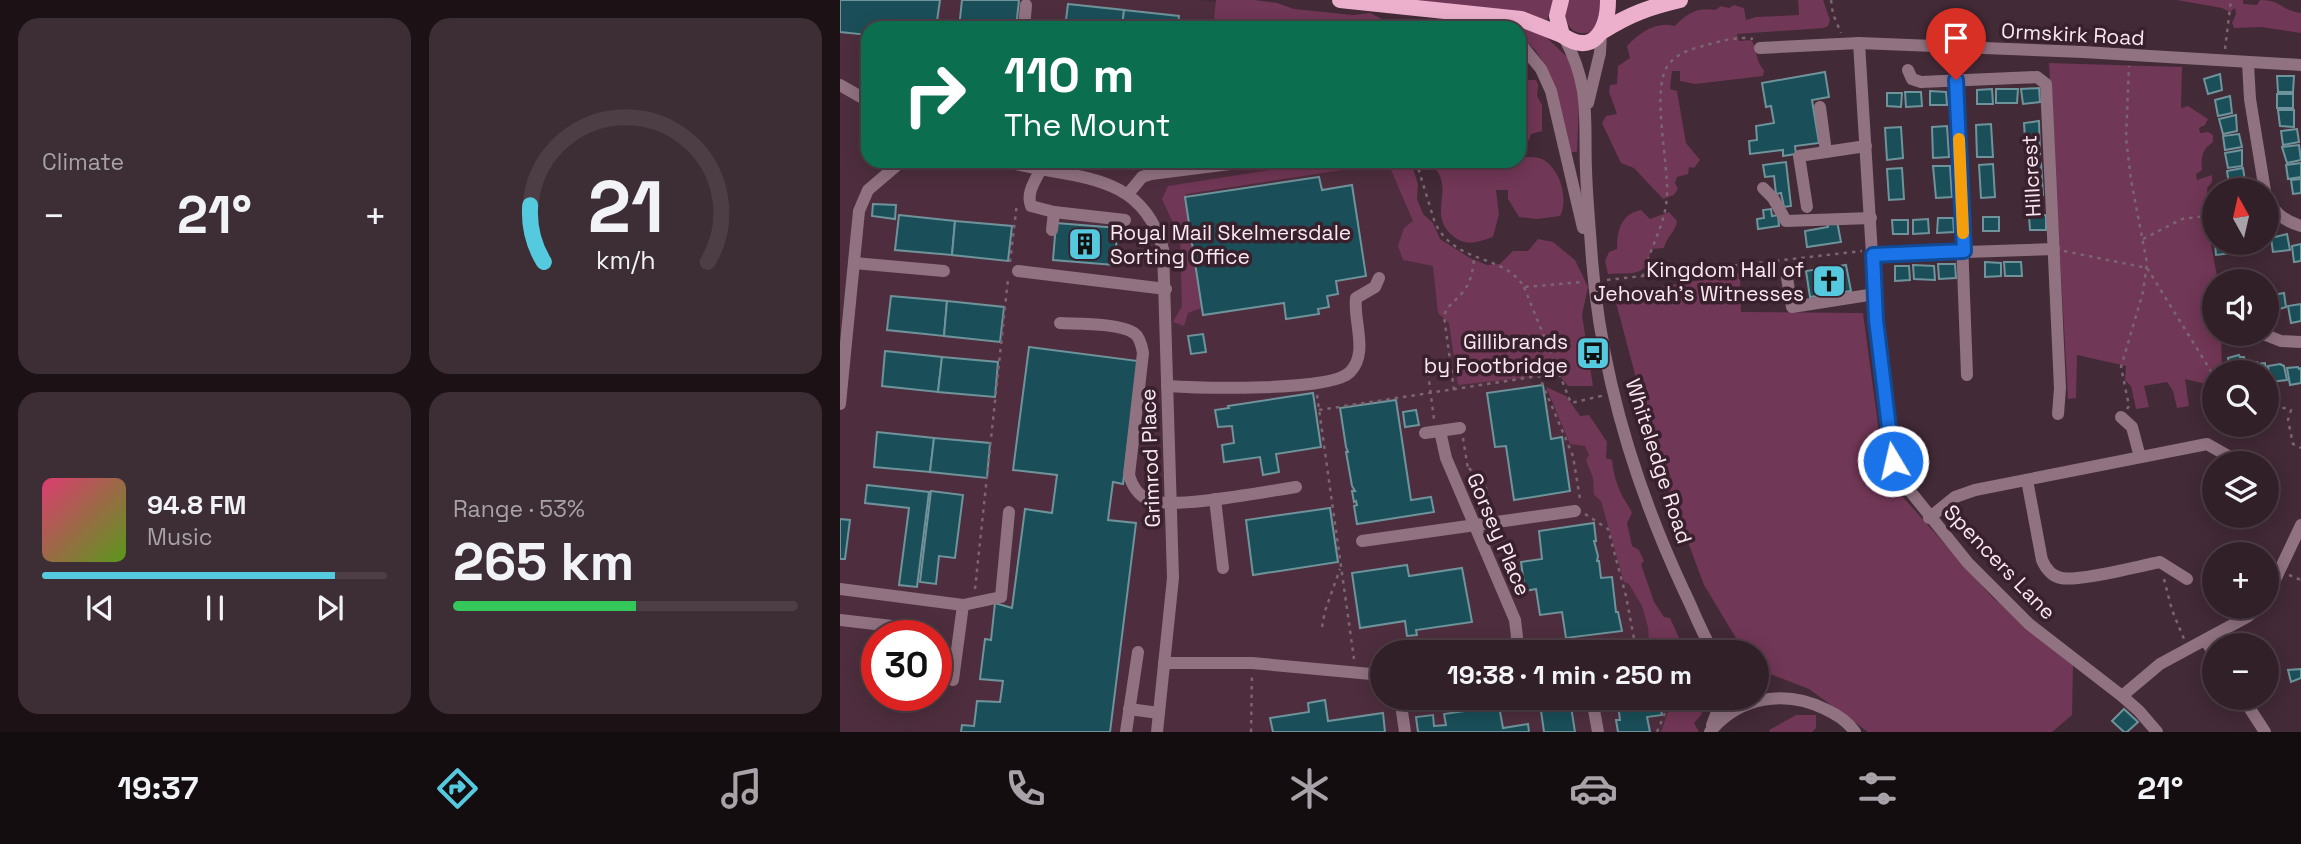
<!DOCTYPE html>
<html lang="en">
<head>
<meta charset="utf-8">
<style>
	body { margin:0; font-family:"Space Grotesk",sans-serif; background:#3d2d34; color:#f1f3f6; height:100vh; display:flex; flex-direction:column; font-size:26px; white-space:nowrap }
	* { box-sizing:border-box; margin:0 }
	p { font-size:23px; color:#a8a3a8 }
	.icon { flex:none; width:38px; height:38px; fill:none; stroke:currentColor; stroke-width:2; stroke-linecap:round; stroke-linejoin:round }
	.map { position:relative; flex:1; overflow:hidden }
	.side { display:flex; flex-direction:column; gap:18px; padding:18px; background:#1c1216; width:840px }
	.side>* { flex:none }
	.top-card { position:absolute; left:21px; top:21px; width:665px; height:147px; border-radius:21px; box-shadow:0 4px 18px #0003,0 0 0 2px #4d3e45; background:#0b6e4f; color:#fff; overflow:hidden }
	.needle { width:46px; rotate:352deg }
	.tools { position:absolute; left:1362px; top:178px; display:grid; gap:14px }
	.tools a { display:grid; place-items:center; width:77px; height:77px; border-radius:50%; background:#322028; box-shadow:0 4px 18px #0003,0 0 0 2px #4d3e45; font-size:35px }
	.speed { position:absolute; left:21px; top:620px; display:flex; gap:14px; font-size:35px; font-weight:700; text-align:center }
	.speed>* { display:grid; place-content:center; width:91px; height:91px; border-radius:50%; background:#322028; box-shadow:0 4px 18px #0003,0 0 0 2px #4d3e45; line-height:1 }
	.speed .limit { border:10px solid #d22; background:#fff; color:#111 }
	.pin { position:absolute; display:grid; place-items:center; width:60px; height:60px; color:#fff; margin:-72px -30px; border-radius:50% 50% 50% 0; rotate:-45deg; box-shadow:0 0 7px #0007 }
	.pin .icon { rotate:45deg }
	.me { position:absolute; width:77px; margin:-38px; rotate:351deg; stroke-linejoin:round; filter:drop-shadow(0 0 5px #0008) }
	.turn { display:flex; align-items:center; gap:24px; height:147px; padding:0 28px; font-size:32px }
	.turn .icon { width:91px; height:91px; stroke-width:2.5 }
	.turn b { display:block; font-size:49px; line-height:60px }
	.big { font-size:52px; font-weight:700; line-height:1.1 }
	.side .widget { flex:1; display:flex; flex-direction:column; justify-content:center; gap:10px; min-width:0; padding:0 24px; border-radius:21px; background:#3d2d34 }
	.side .dial { align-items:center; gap:0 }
	.dial svg { height:182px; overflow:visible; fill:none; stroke:#4d3e45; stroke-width:7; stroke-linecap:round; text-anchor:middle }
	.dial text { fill:#f1f3f6; stroke:none }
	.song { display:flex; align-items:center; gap:21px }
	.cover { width:84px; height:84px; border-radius:10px; background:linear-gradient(135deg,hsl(340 70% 55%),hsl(90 70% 35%)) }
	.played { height:7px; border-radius:4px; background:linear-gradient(90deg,#55cadf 85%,#4d3e45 85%) }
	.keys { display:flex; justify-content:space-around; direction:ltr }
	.heat { display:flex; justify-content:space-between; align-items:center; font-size:38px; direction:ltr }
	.charge { height:10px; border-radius:5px; background:linear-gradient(90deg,#34c759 53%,#4d3e45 0) }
	.side .tiles { flex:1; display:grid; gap:18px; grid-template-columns:repeat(2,1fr) }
	.trip { position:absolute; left:530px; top:640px; width:399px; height:70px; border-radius:35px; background:#322028; box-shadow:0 4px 18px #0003,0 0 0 2px #4d3e45; font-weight:700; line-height:70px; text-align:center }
	.tab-bar { display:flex; height:112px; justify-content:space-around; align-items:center; background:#140d10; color:#a8a3a8 }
	.tab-bar .icon { width:49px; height:49px }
	.tab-bar .active { color:#55cadf }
	.tab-bar b { font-size:32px; color:#f1f3f6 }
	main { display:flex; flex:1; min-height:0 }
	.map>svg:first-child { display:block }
	.built { fill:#4e2e3e; fill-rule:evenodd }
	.green { fill:#713756 }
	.building { fill:#1a4f59; stroke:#6f939b; stroke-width:2 }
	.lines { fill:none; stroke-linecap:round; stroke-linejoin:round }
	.path { stroke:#7b6570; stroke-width:2.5; stroke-dasharray:3.5 5; stroke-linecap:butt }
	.minor { stroke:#907280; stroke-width:12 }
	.major { stroke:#ecb0cd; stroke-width:16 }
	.route-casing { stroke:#114b97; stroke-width:18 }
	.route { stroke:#1a73e8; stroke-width:12 }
	.slow { stroke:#f59e0b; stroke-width:12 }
	.labels { text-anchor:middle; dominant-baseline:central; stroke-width:7; stroke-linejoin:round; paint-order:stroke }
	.street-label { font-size:21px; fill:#f9e8f0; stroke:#38202c }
	.poi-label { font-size:21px; fill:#f9e8f0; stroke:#38202c; text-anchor:end }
</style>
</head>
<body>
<main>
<section class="side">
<div class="tiles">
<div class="widget"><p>Climate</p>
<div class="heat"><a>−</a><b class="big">21°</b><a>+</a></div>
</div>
<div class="widget dial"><svg viewBox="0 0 100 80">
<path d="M14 69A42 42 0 1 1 86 69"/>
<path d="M14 69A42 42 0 0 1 8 44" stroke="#55cadf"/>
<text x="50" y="56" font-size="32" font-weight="700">21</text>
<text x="50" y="72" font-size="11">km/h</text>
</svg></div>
<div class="widget">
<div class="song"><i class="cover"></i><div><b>94.8 FM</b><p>Music</p></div></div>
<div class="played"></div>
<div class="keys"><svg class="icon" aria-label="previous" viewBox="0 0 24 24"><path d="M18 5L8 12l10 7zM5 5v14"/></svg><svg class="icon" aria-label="pause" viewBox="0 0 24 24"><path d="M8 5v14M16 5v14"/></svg><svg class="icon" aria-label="next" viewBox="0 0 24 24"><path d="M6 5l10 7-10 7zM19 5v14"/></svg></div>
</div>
<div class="widget"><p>Range · 53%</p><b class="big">265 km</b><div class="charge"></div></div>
</div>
</section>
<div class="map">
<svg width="1461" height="732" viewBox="0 0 1461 732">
	<rect width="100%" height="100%" fill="#422a36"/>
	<path class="built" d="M0,0H358L588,28H28V161H553L614,292L759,461L830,653H542V698H847L846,732H0ZM37,635H96V695H37Z"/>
	<g class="green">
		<path d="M376,0H414L437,3L454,9L513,15L530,13L546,21L612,22L623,28H477L444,23C429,34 392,23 374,20Z"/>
		<path d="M567,0H715L707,20L672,11Z"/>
		<path d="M729,0H762L761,18L751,32C728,38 721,18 729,0Z"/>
		<path d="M958,0H983L990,20L988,26L984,28L897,34L899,41L911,40C919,50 914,59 924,70L923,76L855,84L840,81V71H832L830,89L837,91L846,143L860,160L854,168L849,167L848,174L837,177L835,183L838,189L834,195L823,199L794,168L781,163L762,123L766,116L777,114L769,92L770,85L777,84L778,66L790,58L787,46C800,32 816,21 835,26C847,13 858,7 875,10L881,6L889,8L894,5L904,8L906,20L916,17L959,15Z"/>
		<path d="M1337,0H1403V4L1417,5L1420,0C1441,0 1441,10 1461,13V33L1422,27L1394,28L1392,23L1396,14L1395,8L1390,12L1382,8Z"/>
		<path d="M674,24L703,34L727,57L736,76L739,104L737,152H731L706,67L695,50L679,35V28H673Z"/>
		<path d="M679,62L686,80H696L698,85L697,96L702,105V131L691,134L689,140L683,141L680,149L685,157C691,157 697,157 702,159C720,168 729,199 720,216L697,219L679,217L668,199V190H656L659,214L653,237C638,242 626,247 613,236C589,216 610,196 599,174C595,168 588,164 582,161H679Z"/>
		<path d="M1209,63L1342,67L1341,108L1348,106L1368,119L1365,125L1359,128L1360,133L1368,132L1373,135V142C1362,150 1361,156 1362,170L1356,174L1357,180L1372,175V182L1367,188L1369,207L1364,209L1365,215L1374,212V231L1369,233L1378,282H1374V334H1381L1382,373H1374V386L1345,379L1349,406L1337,408L1333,391L1327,382L1304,386L1309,407L1296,409L1291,386L1285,380L1286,366L1237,355L1236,398L1228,399Z"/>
		<path d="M488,161H579L573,169L578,184L577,199L583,214L593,223L600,239L630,258L647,265L660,264L673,251H688L698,239L713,242L735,260L748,287L742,315L753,386H728L718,374L618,385L609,323L598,313L593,266L563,260L558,246L564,228L573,221L548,163L346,194L361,308L348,313L344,326L333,322L342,306L340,238L322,199L328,186Z"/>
		<path d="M801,210L810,219L829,212L837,221C836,232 826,237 824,248L811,249C806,279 794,272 768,274L765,261L769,252L777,249C777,230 781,214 801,210Z"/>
		<path d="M900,273L901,312L1023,313L1045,477L1152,597L1233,663L1232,715L1212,732H1028L969,689L917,669V653H905L864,585L819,465L774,295Z"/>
		<path d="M706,387L726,396L740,416L749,415L767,442L766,458L772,460C773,472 776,483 781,493C784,501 789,505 792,513L787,523L792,546L799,550L804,561L801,564L814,602L824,617L830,618L842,644L848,653H817L809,642L808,627L802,606L789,584L784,582L761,501L754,495L753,478L746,460L749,455L745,446L730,444Z"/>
		<path d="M830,698H861L859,706L862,714L854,723L859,732H821L828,712Z"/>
		<path d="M956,715H976V728L972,732H930L929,730Z"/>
	</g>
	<g class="building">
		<path d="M0,0H100L96,28H28V35L0,32Z"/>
		<path d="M122,0H179L176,28H119Z"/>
		<path d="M228,4L284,10L282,28H225Z"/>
		<path d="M284,10L339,16L338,28H282Z"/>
		<path d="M985,72L989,97L972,100L979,143L955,146L956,154L943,156V150L910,154L909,141L917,140L916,126L934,123L931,106L926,107L922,83Z"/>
		<path d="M1380,74L1382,90L1368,94L1364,79Z"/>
		<path d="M1437,76H1454L1453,92H1438Z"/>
		<path d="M1199,88L1200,102L1183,104L1181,89Z"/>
		<path d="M1152,89L1153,104H1137V90Z"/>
		<path d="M1156,89H1178L1177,103H1156Z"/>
		<path d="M1090,91L1106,92L1107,105H1090Z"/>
		<path d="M1065,92H1081L1082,106L1066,107Z"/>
		<path d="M1047,93H1062L1061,107L1047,106Z"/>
		<rect x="1437" y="94" width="16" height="14"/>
		<path d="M1390,96L1392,113L1378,116L1375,100Z"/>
		<path d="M1438,110H1454V127L1440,126Z"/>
		<path d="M1396,115L1397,131L1383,134L1379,119Z"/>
		<path d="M1199,121L1200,154L1186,155L1184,123Z"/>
		<path d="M1151,124L1153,157H1137L1136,125Z"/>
		<path d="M1107,126L1109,157L1093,158L1092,127Z"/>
		<path d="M1061,127L1063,158L1047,160L1045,128Z"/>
		<path d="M1457,129L1459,142L1443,145L1441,131Z"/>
		<path d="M1399,134L1402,147L1385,150L1383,136Z"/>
		<path d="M1459,145L1461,160L1447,163L1442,147Z"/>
		<path d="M1402,150V166L1388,168L1385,153Z"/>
		<path d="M946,162L951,206L944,207L941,193L936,194L934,176L925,177L923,165Z"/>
		<path d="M1201,163L1203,195H1188L1186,164Z"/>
		<path d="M1461,163V177L1448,179L1446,165Z"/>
		<path d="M1153,164L1155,197L1141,198L1139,165Z"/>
		<path d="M1093,166H1110L1112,197L1096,198Z"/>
		<path d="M1062,168L1064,199L1049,200L1047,169Z"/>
		<path d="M1403,168L1405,181L1389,184L1387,171Z"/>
		<path d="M479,177L482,190L512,185L526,276L496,281L498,294L487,296L489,307L478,309L479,314L446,319L444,303L363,315L345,197Z"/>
		<path d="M1461,179V193L1453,194L1451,180Z"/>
		<path d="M1402,184L1405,191H1388L1387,187Z"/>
		<path d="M33,204L56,205L55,219L32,216Z"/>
		<path d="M931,209L932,216L938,215L939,226L918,229L917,219L924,218L923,210Z"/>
		<path d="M59,215L115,221L112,255L55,250Z"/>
		<path d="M1206,215V230H1190L1189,216Z"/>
		<rect x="1143" y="217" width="16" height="14"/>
		<path d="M1098,218H1113L1114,232L1097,233Z"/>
		<path d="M1088,219L1089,233L1073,234V220Z"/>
		<path d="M1052,220H1068V234H1053Z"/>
		<path d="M115,221L172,226L168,261L112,255Z"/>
		<path d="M997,221L1001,242L967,247L965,231L988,227L987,222Z"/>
		<path d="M216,223L278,228L274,265L213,260Z"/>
		<path d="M1447,234L1450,250L1433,252L1431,238Z"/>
		<path d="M1375,243H1391L1393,253L1376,255Z"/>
		<path d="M1393,243H1411V249L1395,252Z"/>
		<path d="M1461,244V261L1454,262L1452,246Z"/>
		<path d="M1145,262L1161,263V276L1145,277Z"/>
		<path d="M1164,262H1181L1182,276H1165Z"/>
		<path d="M1098,264H1115L1116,278L1099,279Z"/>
		<path d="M1006,265L1011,291L970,297L966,271Z"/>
		<path d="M1073,265L1094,266L1095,280L1074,279Z"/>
		<path d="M1055,266H1069L1070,280L1055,281Z"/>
		<path d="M1444,293L1446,307L1430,312L1427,296Z"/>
		<path d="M51,296L107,301L104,336L47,330Z"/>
		<path d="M107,301L164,307L160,342L104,336Z"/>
		<path d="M1461,304V321L1451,323L1448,306Z"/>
		<path d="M363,334L366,352L351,354L348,336Z"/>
		<path d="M189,347L298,361L283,484L273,482L268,520L296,523L270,732H121L122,725L134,726L137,701L160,702L163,681L140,679L145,639L151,640L155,603L172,608L185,509L212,513L217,475L173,470Z"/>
		<path d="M45,351L102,357L98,392L42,386Z"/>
		<path d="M1399,355L1400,357H1404L1407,371L1390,373L1388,358Z"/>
		<path d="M102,357L158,362L155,397L98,392Z"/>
		<path d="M1417,362V364L1425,363L1427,376L1426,373H1409L1408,363Z"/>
		<path d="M1440,364L1444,366L1447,380L1430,382L1428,366Z"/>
		<path d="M1458,367L1459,369L1461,368V383L1450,385L1447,368Z"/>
		<path d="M703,385L711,439L722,437L730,491L674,500L666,446L655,447L647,393Z"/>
		<path d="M473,393L481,447L436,454L439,472L423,475L420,457L384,462L382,445L394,443L392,426L378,427L375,410L389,408L388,406Z"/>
		<path d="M556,400L571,500L591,497L594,512L517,524L514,506L517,505L516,501L514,502L512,491H515L512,486L506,452H508L506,447L500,408Z"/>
		<path d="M576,410L579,425L565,427L563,412Z"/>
		<path d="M37,432L94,438L90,472L34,467Z"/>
		<path d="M94,438L150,443L147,478L90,472Z"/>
		<path d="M27,485L89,492L77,587L59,585L69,508L25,503Z"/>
		<path d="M91,491L123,495L115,558L99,556L96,584L80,582Z"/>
		<path d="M490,508L498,562L413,575L406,520Z"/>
		<path d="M0,519L10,520L5,559H0Z"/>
		<path d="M754,523L756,541H754L758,556L757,561H759L761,578L772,577L776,612H778L782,631L726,638L722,612L700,615L696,589L685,591L681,562L702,559L699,531Z"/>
		<path d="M567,565L569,576L622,568L632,622L576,630L577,635L567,636L565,621L520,628L512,573Z"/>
		<path d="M1461,669V678L1451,682L1448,670Z"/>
		<path d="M777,698H819L822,715L807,717L810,732H778L776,720H780Z"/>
		<path d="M485,700L488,721L543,713L545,732H433L430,718L469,712L468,703Z"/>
		<path d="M730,700L735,732H704L700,704Z"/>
		<path d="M659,706L663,728L688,724L689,732H578L576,717L593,715L594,726L606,725L604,714Z"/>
		<path d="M1284,709L1298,722L1287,732H1284L1272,721Z"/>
	</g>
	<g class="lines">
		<g class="path">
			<path d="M991,0L993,14L1001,33"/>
			<path d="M1385,49L1391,0"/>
			<path d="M576,161L595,223C617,266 664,253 684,287L743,282"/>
			<path d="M1303,239L1342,219L1374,215"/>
			<path d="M1224,251L1307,268L1374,376"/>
			<path d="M170,262L177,203"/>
			<path d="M803,277C809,248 825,227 827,196C829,164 810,86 829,64C838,52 853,49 866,45C880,41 900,36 913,39"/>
			<path d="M767,280L1022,251"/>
			<path d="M684,287L731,403L761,396L760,394"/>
			<path d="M588,373L594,419"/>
			<path d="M699,376L718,371"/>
			<path d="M614,390L604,316C607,305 616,301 623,292C631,282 633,271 634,258"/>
			<path d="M477,395L514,659"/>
			<path d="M1426,403L1451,410L1448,420L1453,444L1461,448"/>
			<path d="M1287,409L1289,406L1281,367L1303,292L1307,263L1291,180L1286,138L1289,66"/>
			<path d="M479,410L699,376L733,456L740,499"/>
			<path d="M623,438L628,469"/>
			<path d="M629,468L646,488L649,510"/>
			<path d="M745,514L768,529L786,596L796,649L802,653"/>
			<path d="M1449,575L1461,580"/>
			<path d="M1324,579L1332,610L1344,639"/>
			<path d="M135,589L168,279"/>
			<path d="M482,627L485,611L500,569"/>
			<path d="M411,732L412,673"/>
			<path d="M817,732L825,713L823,698"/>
		</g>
		<g class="minor">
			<path d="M639,18L661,28"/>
			<path d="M184,28L186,5"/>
			<path d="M724,37C751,88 744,116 746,170C747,200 750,230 752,260C761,374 796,488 844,591C854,611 862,634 874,653"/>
			<path d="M679,42L701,69L711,91L743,228"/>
			<path d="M1019,43L1036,320L1053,461L1070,491L1128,563L1189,624L1282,696L1299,711L1317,732"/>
			<path d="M920,48L1019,43L1243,52L1461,65"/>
			<path d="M1408,63L1410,99L1425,191"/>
			<path d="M1068,70L1072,79L1081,82L1197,77L1206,84L1220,388L1218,414"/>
			<path d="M1116,81L1127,375"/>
			<path d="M0,85L28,101"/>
			<path d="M748,103L760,53L761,34"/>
			<path d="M980,107L986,152"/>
			<path d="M164,161C230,180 301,168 323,249L333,578L317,732"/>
			<path d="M201,169C195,181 186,193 191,206L214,212L212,230"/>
			<path d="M923,188L933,198L946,221L1031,218"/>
			<path d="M288,194L302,177L311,174L414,161"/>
			<path d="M1426,195C1432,212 1444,221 1461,226"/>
			<path d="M967,207L959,156L1026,146"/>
			<path d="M214,212L285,220"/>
			<path d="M1033,255L1214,249"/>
			<path d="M14,263L104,271"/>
			<path d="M178,271L326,289"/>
			<path d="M947,278L952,307L1035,294"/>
			<path d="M220,323C237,324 280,323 294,333C300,337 302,347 303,353L289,475C292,486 299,496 309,500C332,510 428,491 456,487"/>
			<path d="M1423,334L1441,341L1461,342"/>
			<path d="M327,386C357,388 491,392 510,372C529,353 513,321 516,298L535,287L539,278"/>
			<path d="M0,404L19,211L28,190L62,161"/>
			<path d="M1281,417L1292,427L1300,457"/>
			<path d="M600,431L606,458L675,620L677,637L673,653"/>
			<path d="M585,433L620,428"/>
			<path d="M1187,480L1202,560C1206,569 1211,576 1221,578C1239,582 1299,566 1320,562L1347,579"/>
			<path d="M375,499L383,568"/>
			<path d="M1089,518L1115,497L1135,490L1367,444L1390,457"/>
			<path d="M522,541L735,511"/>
			<path d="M0,589L123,605L161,597L169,512"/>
			<path d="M1426,599L1461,525"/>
			<path d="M0,620L52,626"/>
			<path d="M1365,640L1374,653"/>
			<path d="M766,653L778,651"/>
			<path d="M324,663H412L542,675"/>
			<path d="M113,680L123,605"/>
			<path d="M1282,696L1320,664L1407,617L1420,607"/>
			<path d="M560,698L565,732"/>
			<path d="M747,698L752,699L758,732"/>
			<path d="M1403,698L1425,732"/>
			<path d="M289,709L319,713"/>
			<path d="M872,725L878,709V698"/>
			<path d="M286,732L298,652"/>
			<path d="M870,732C898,697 945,689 985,709C996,714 1008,722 1015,732"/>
		</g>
		<g class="major">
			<path d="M500,0L681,19L722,35"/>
			<path d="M721,0L717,16L722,35C754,58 768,28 768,0"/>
			<path d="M763,31C790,14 810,7 840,0"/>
		</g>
	</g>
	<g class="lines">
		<g class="route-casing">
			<path id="route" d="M1053,461L1036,320L1033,255L1124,251L1116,80"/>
		</g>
		<use href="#route" class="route"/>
		<path class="slow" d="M1119,139L1123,233"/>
	</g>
	<defs>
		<g id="building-square" transform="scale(1.75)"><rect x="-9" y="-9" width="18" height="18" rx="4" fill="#55cadf" stroke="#38202c"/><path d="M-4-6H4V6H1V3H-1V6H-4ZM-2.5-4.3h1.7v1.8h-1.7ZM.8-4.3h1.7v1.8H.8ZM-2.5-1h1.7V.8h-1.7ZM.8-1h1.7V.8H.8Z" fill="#111"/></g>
		<g id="church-square" transform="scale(1.75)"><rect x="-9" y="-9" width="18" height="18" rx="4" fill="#55cadf" stroke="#38202c"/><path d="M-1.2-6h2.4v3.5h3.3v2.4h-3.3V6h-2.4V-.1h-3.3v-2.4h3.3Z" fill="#111"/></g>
		<g id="bus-square" transform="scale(1.75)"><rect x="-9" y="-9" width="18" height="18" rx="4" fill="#55cadf" stroke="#38202c"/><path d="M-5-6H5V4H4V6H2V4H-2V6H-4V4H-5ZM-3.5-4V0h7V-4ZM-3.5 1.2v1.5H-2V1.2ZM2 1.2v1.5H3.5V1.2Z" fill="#111"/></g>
	</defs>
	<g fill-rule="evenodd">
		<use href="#building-square" x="245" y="244"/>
		<use href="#church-square" x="989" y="281"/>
		<use href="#bus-square" x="753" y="353"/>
	</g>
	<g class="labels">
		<g class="street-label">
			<text transform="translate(1233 34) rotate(3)">Ormskirk Road</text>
			<text transform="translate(1191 176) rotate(-93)">Hillcrest</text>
			<text transform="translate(310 458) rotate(-92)">Grimrod Place</text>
			<text transform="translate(819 461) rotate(72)">Whiteledge Road</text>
			<text transform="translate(659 534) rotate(67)">Gorsey Place</text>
			<text transform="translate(1160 562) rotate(46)">Spencers Lane</text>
		</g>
		<g class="poi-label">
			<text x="270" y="232" text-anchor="start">Royal Mail Skelmersdale<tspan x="270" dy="24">Sorting Office</tspan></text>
			<text x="964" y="269">Kingdom Hall of<tspan x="964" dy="24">Jehovah's Witnesses</tspan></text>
			<text x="728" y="341">Gillibrands<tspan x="728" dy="24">by Footbridge</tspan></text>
		</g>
	</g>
</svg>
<div class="tools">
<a><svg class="needle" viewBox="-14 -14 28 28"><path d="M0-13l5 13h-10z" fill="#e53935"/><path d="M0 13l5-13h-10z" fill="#a8a3a8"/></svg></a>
<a><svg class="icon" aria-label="sound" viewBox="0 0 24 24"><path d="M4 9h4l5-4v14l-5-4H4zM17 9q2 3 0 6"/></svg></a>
<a><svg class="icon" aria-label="search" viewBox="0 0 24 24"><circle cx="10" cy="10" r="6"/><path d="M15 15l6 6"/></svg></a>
<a><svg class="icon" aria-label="layers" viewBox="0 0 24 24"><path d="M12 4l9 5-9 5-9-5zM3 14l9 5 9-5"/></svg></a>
<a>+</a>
<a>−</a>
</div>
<div class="speed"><div class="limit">30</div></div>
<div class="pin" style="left:1116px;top:80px;background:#d93025"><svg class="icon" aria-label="arrive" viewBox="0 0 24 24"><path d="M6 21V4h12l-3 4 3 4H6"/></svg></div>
<svg class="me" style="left:1053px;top:461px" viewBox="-20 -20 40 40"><circle r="17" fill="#1a73e8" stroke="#fff" stroke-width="3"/><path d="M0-11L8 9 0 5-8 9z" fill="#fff"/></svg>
<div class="trip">19:38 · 1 min · 250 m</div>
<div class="top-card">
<div class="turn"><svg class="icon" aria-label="right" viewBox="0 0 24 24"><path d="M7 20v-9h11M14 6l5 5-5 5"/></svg><div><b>110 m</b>The Mount</div></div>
</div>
</div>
</main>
<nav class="tab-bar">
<b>19:37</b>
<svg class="icon active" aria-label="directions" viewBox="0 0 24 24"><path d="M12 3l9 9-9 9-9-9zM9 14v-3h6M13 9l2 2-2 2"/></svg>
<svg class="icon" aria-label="music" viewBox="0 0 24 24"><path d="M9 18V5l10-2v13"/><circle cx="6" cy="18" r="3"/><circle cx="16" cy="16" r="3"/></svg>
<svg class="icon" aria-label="phone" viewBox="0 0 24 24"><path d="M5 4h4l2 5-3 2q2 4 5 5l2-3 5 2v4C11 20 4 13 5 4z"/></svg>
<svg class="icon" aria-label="climate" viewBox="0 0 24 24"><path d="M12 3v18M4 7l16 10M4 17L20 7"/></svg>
<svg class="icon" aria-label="car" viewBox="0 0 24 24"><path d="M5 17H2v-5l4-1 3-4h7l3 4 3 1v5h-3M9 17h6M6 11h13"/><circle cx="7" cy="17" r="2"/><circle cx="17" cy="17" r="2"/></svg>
<svg class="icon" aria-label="filters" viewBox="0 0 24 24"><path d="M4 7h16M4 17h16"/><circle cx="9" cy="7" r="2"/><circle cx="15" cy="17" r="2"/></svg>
<b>21°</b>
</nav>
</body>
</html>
